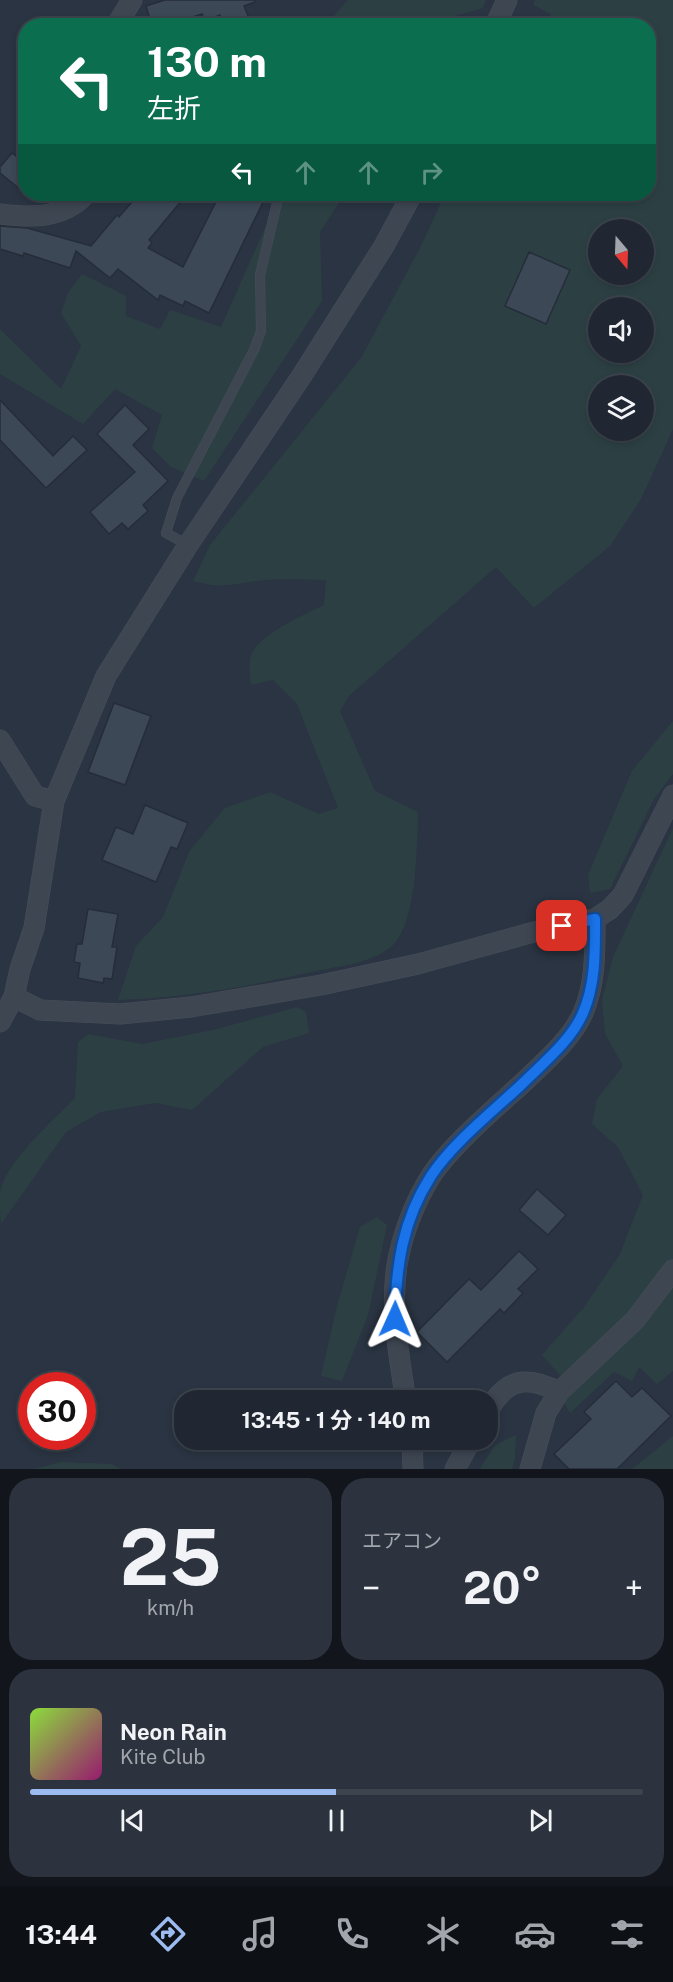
<!DOCTYPE html>
<html lang="ja">
<head>
<meta charset="utf-8">
<style>
	body { margin:0; font-family:"Public Sans","Noto Sans JP",sans-serif; background:#2d333e; color:#f1f3f6; height:100vh; display:flex; flex-direction:column; font-size:22px; white-space:nowrap }
	* { box-sizing:border-box; margin:0 }
	p { font-size:20px; color:#a2a5ac }
	.icon { flex:none; width:33px; height:33px; fill:none; stroke:currentColor; stroke-width:2; stroke-linecap:round; stroke-linejoin:round }
	.map { position:relative; height:1469px; overflow:hidden }
	.drawer { display:flex; flex-direction:column; gap:9px; padding:9px; background:#12151c; flex:1 }
	.drawer>* { flex:none }
	.hud { position:absolute; left:18px; top:18px; width:638px; height:183px; border-radius:24px; box-shadow:0 3px 9px #0003,0 0 0 2px #3d444d; background:#0b6e4f; color:#fff; overflow:hidden }
	.needle { width:39px; rotate:161deg }
	.tools { position:absolute; left:588px; top:219px; display:grid; gap:12px }
	.tools a { display:grid; place-items:center; width:66px; height:66px; border-radius:50%; background:#202732; box-shadow:0 3px 9px #0003,0 0 0 2px #3d444d; font-size:30px }
	.speed { position:absolute; left:18px; top:1372px; display:flex; gap:12px; font-size:30px; font-weight:700; text-align:center }
	.speed>* { display:grid; place-content:center; width:78px; height:78px; border-radius:50%; background:#202732; box-shadow:0 3px 9px #0003,0 0 0 2px #3d444d; line-height:1 }
	.speed .limit { border:9px solid #d22; background:#fff; color:#111 }
	.pin { position:absolute; display:grid; place-items:center; width:51px; height:51px; color:#fff; margin:-26px; border-radius:12px; box-shadow:0 3px 9px #0006 }
	.me { position:absolute; width:66px; margin:-33px; rotate:1deg; stroke-linejoin:round; filter:drop-shadow(0 0 4px #0008) }
	.turn { display:flex; align-items:center; gap:21px; height:126px; padding:0 30px; font-size:27px }
	.turn .icon { width:78px; height:78px; stroke-width:2.5 }
	.turn b { display:block; font-size:42px; line-height:51px }
	.lanes { display:flex; align-items:center; height:57px; padding:0 30px; background:#0003; justify-content:center; gap:30px; direction:ltr }
	.lanes .off { opacity:.35 }
	.big { font-size:45px; font-weight:700; line-height:1.1 }
	.drawer .tile { flex:1; display:flex; flex-direction:column; justify-content:center; gap:9px; min-width:0; padding:0 21px; border-radius:24px; background:#2d333e }
	.drawer .dial { align-items:center; gap:0 }
	.dial b { font-size:78px; line-height:1 }
	.song { display:flex; align-items:center; gap:18px }
	.cover { width:72px; height:72px; border-radius:9px; background:linear-gradient(135deg,hsl(90 70% 55%),hsl(320 70% 35%)) }
	.played { height:6px; border-radius:3px; background:linear-gradient(90deg,#9cbbf0 50%,#3d444d 50%) }
	.keys { display:flex; justify-content:space-around; direction:ltr }
	.heat { display:flex; justify-content:space-between; align-items:center; font-size:33px; direction:ltr }
	.drawer .tiles { flex:1; display:grid; gap:9px; grid-template-columns:1fr 1fr }
	.tile:last-child { grid-column:span 2 }
	.trip { position:absolute; left:174px; top:1390px; width:324px; height:60px; border-radius:24px; background:#202732; box-shadow:0 3px 9px #0003,0 0 0 2px #3d444d; font-weight:700; line-height:60px; text-align:center }
	.tabs { display:flex; height:96px; justify-content:space-around; align-items:center; background:#0d1014; color:#a2a5ac }
	.tabs .icon { width:42px; height:42px }
	.tabs .active { color:#9cbbf0 }
	.tabs b { font-size:27px; color:#f1f3f6 }
	.map>svg:first-child { display:block }
	.green { fill:#2c4043; fill-rule:evenodd }
	.building { fill:#3d4857; stroke:#252d39; stroke-width:1.5 }
	.lines { fill:none; stroke-linecap:round; stroke-linejoin:round }
	.service-casing { stroke:#484f5b; stroke-width:10 }
	.minor-casing { stroke:#484f5b; stroke-width:21 }
	.service { stroke:#3e4652; stroke-width:9 }
	.minor { stroke:#3e4652; stroke-width:20 }
	.route-casing { stroke:#114b97; stroke-width:15 }
	.route { stroke:#1a73e8; stroke-width:10 }
</style>
</head>
<body>
<div class="map">
<svg width="673" height="1469" viewBox="0 0 673 1469">
	<rect width="100%" height="100%" fill="#2a3442"/>
	<g class="green">
		<path d="M348,0H486L483,8L448,18L439,25H318L329,22Z"/>
		<path d="M535,0H673V429L641,499L610,546L534,608L496,567L349,696L340,711L375,791L418,812C417,844 417,922 393,945C373,963 341,966 316,971C251,986 185,998 118,1000L136,946L163,917L190,850L225,808L270,792L319,814L338,808L297,704L273,680L251,685C250,673 247,658 255,648C268,631 305,614 324,605L326,580C306,580 285,578 266,580C233,583 227,590 193,581L210,545L361,358L421,246L445,194H648V26L548,25L551,14L533,5ZM598,230H644V274H598ZM598,308H644V352H598ZM598,386H644V430H598Z"/>
		<path d="M280,194H350L342,198L320,232L322,301L204,481L171,467L152,448L162,415L115,389L83,424L0,374V329L61,389L81,346L61,313L68,293L82,274L126,296V316L160,329L170,310L221,327Z"/>
		<path d="M673,721V774L654,799L610,889L590,893L588,875L632,771Z"/>
		<path d="M673,828V1371L657,1384L639,1367L632,1381L614,1372L570,1413L564,1402L574,1391L542,1355L585,1306L620,1254L643,1195L618,1147L592,1124L597,1099L623,1066L605,1034L602,1000L613,957Z"/>
		<path d="M297,1007L306,1012L309,1033L263,1047L192,1110L155,1103L101,1112L66,1132L1,1224C0,1215 0,1201 0,1192C6,1162 53,1120 75,1098L78,1042L88,1034L142,1044L213,1030Z"/>
		<path d="M377,1217L387,1225L368,1315L342,1381L321,1376L337,1306L360,1227Z"/>
		<path d="M516,1435L515,1459L512,1469H480L494,1446Z"/>
		<path d="M673,1436V1469H632Z"/>
		<path d="M61,1462L112,1464L121,1469H34Z"/>
	</g>
	<g class="building">
		<path d="M165,0H255V2L244,6L249,18L228,26H224L220,15L205,21L202,14L164,26H152L146,6Z"/>
		<path d="M12,153L26,164V194L0,173V167Z"/>
		<path d="M139,194H187L149,240L152,243L148,248L183,267L220,194H267L209,313L185,301L183,306L160,295L158,300L118,269L110,278L76,251L70,268L24,253L23,256L0,249V226L27,228L91,246L117,215L119,217Z"/>
		<path d="M529,252L570,270L546,324L505,306Z"/>
		<path d="M0,400L53,456L73,436L87,450L46,488L0,440Z"/>
		<path d="M125,405L149,429L133,445L168,481L143,505L148,511L128,529L122,523L109,534L90,512L135,472L97,434Z"/>
		<path d="M114,703L151,716L125,785L88,772Z"/>
		<path d="M145,805L188,823L177,849L171,847L156,882L102,860L116,827L133,834Z"/>
		<path d="M88,909L118,914L112,947H117L112,979L104,978L103,983L78,978L80,963L74,962L77,944H82Z"/>
		<path d="M537,1189L566,1215L548,1235L519,1210Z"/>
		<path d="M519,1251L538,1269L518,1289L523,1293L504,1313L500,1309L447,1362L417,1332L469,1279L481,1290Z"/>
		<path d="M616,1381L632,1397L642,1388L671,1416L617,1469H569L554,1454L591,1419L584,1412Z"/>
	</g>
	<g class="lines">
		<g class="service-casing">
			<path id="service" d="M188,545L166,533L177,498L254,350L261,331L260,275L279,194"/>
		</g>
		<g class="minor-casing">
			<g id="minor">
				<path d="M116,26L132,0"/>
				<path d="M495,26L507,0"/>
				<path d="M0,214C31,218 63,219 86,194"/>
				<path d="M0,740L35,796L54,801"/>
				<path d="M14,997L40,1010L120,1014L191,1007L321,985L418,964L530,933L595,919L610,909L623,895L673,795"/>
				<path d="M0,1022L14,997L20,969L34,928L54,801L106,676L188,545L301,377L384,246L412,194"/>
				<path d="M406,1401C399,1356 390,1310 397,1265C402,1235 415,1201 431,1176C452,1144 499,1105 527,1079C547,1060 572,1038 583,1013C596,983 595,950 595,919"/>
				<path d="M488,1411C506,1378 527,1375 559,1392"/>
				<path d="M412,1440L413,1469"/>
				<path d="M455,1469L471,1440"/>
				<path d="M530,1469L546,1413L559,1392L635,1320L673,1270"/>
			</g>
		</g>
		<use href="#service" class="service"/>
		<use href="#minor" class="minor"/>
	</g>
	<g class="lines">
		<g class="route-casing">
			<path id="route" d="M395,1319C396,1267 402,1221 431,1176C452,1144 493,1111 521,1085C542,1064 571,1041 583,1013C596,983 595,950 595,919L562,926"/>
		</g>
		<use href="#route" class="route"/>
	</g>
</svg>
<div class="tools">
<a><svg class="needle" viewBox="-14 -14 28 28"><path d="M0-13l5 13h-10z" fill="#e53935"/><path d="M0 13l5-13h-10z" fill="#a2a5ac"/></svg></a>
<a><svg class="icon" aria-label="sound" viewBox="0 0 24 24"><path d="M4 9h4l5-4v14l-5-4H4zM17 9q2 3 0 6"/></svg></a>
<a><svg class="icon" aria-label="layers" viewBox="0 0 24 24"><path d="M12 4l9 5-9 5-9-5zM3 14l9 5 9-5"/></svg></a>
</div>
<div class="speed"><div class="limit">30</div></div>
<div class="pin" style="left:562px;top:926px;background:#d93025"><svg class="icon" aria-label="arrive" viewBox="0 0 24 24"><path d="M6 21V4h12l-3 4 3 4H6"/></svg></div>
<svg class="me" style="left:395px;top:1319px" viewBox="-20 -20 40 40"><path d="M0-17L14 15 0 8-14 15z" fill="#1a73e8" stroke="#fff" stroke-width="4"/></svg>
<div class="trip">13:45 · 1 分 · 140 m</div>
<div class="hud">
<div class="turn"><svg class="icon" aria-label="left" viewBox="0 0 24 24"><path d="M17 20v-9H6M10 6l-5 5 5 5"/></svg><div><b>130 m</b>左折</div></div>
<div class="lanes"><svg class="icon" aria-label="left" viewBox="0 0 24 24"><path d="M17 20v-9H6M10 6l-5 5 5 5"/></svg><svg class="icon off" aria-label="ahead" viewBox="0 0 24 24"><path d="M12 20V5M6 11l6-6 6 6"/></svg><svg class="icon off" aria-label="ahead" viewBox="0 0 24 24"><path d="M12 20V5M6 11l6-6 6 6"/></svg><svg class="icon off" aria-label="right" viewBox="0 0 24 24"><path d="M7 20v-9h11M14 6l5 5-5 5"/></svg></div>
</div>
</div>
<section class="drawer">
<div class="tiles">
<div class="tile dial"><b>25</b><p>km/h</p></div>
<div class="tile"><p>エアコン</p>
<div class="heat"><a>−</a><b class="big">20°</b><a>+</a></div>
</div>
<div class="tile">
<div class="song"><i class="cover"></i><div><b>Neon Rain</b><p>Kite Club</p></div></div>
<div class="played"></div>
<div class="keys"><svg class="icon" aria-label="previous" viewBox="0 0 24 24"><path d="M18 5L8 12l10 7zM5 5v14"/></svg><svg class="icon" aria-label="pause" viewBox="0 0 24 24"><path d="M8 5v14M16 5v14"/></svg><svg class="icon" aria-label="next" viewBox="0 0 24 24"><path d="M6 5l10 7-10 7zM19 5v14"/></svg></div>
</div>
</div>
</section>
<nav class="tabs">
<b>13:44</b>
<svg class="icon active" aria-label="directions" viewBox="0 0 24 24"><path d="M12 3l9 9-9 9-9-9zM9 14v-3h6M13 9l2 2-2 2"/></svg>
<svg class="icon" aria-label="music" viewBox="0 0 24 24"><path d="M9 18V5l10-2v13"/><circle cx="6" cy="18" r="3"/><circle cx="16" cy="16" r="3"/></svg>
<svg class="icon" aria-label="phone" viewBox="0 0 24 24"><path d="M5 4h4l2 5-3 2q2 4 5 5l2-3 5 2v4C11 20 4 13 5 4z"/></svg>
<svg class="icon" aria-label="climate" viewBox="0 0 24 24"><path d="M12 3v18M4 7l16 10M4 17L20 7"/></svg>
<svg class="icon" aria-label="car" viewBox="0 0 24 24"><path d="M5 17H2v-5l4-1 3-4h7l3 4 3 1v5h-3M9 17h6M6 11h13"/><circle cx="7" cy="17" r="2"/><circle cx="17" cy="17" r="2"/></svg>
<svg class="icon" aria-label="filters" viewBox="0 0 24 24"><path d="M4 7h16M4 17h16"/><circle cx="9" cy="7" r="2"/><circle cx="15" cy="17" r="2"/></svg>
</nav>
</body>
</html>
